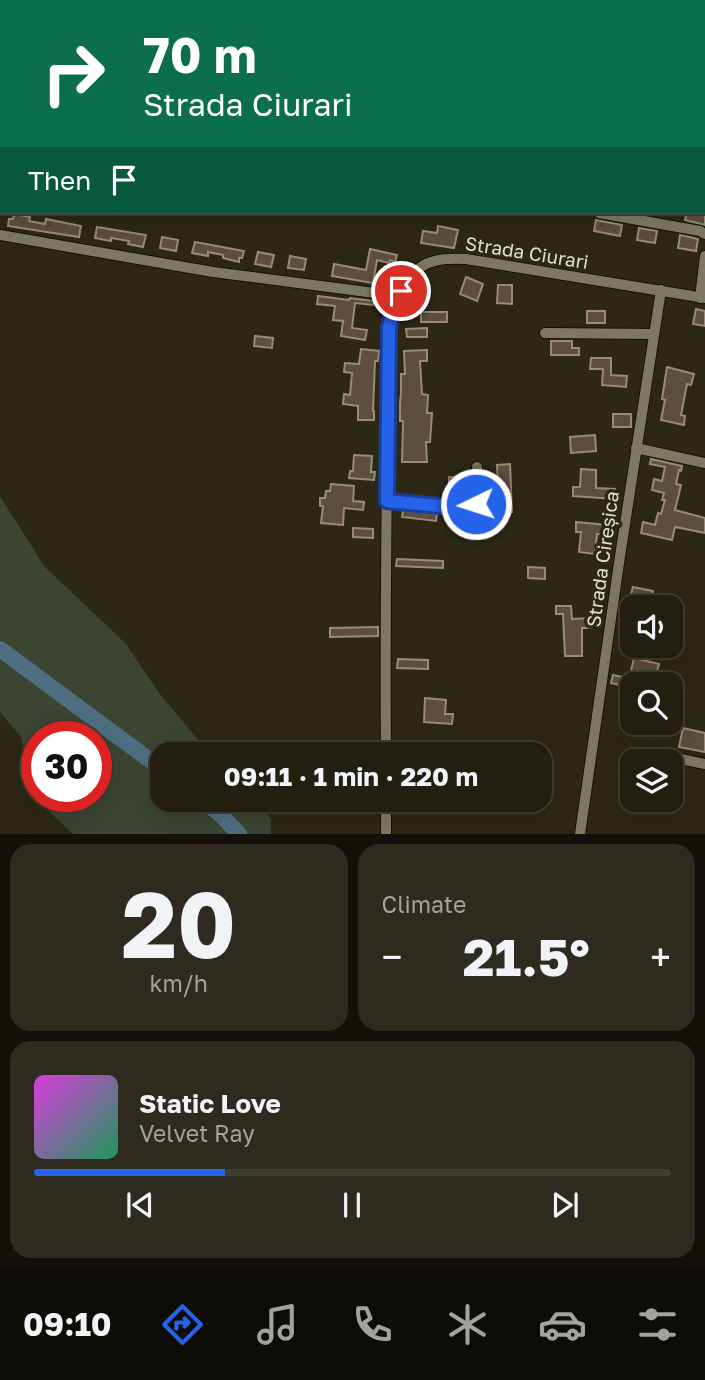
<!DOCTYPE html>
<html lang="en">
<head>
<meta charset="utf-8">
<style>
	body { margin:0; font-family:"Golos Text",sans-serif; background:#2e2b1e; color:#f1f3f6; height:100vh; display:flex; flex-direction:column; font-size:26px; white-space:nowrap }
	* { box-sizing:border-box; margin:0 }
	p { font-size:23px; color:#a2a29f }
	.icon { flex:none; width:38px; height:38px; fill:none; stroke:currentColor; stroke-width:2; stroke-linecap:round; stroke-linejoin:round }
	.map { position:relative; height:834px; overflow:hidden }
	.details { display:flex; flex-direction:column; gap:10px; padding:10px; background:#131009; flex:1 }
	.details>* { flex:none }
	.banner { position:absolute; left:0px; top:0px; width:705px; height:214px; box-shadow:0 7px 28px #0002,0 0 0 2px #3f3c30; background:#0b6e4f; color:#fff; overflow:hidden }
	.fabs { position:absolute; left:620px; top:595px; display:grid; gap:14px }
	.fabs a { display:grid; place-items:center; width:63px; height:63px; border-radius:14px; background:#221e10; box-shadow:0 7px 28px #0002,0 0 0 2px #3f3c30; font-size:35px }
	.speed { position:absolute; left:21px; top:721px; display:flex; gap:14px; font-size:35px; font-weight:700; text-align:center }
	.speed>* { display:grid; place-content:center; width:91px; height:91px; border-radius:50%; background:#221e10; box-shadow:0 7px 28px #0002,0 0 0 2px #3f3c30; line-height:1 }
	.speed .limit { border:10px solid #d22; background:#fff; color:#111 }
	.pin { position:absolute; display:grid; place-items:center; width:60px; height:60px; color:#fff; margin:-30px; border:4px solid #fff; border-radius:50%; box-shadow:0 2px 7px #0007 }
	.me { position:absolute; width:77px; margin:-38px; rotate:266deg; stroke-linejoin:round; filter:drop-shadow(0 0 5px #0008) }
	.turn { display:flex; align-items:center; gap:24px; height:147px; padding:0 28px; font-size:32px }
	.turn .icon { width:91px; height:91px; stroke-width:2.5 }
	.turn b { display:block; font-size:49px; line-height:60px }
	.then { display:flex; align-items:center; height:66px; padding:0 28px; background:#0003; gap:14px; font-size:26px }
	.big { font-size:52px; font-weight:700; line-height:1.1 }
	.details .tile { flex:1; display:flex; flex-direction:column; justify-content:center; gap:10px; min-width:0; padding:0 24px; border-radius:21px; background:#2e2b1e }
	.details .dial { align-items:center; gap:0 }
	.dial b { font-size:91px; line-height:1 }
	.song { display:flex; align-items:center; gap:21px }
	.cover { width:84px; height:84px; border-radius:10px; background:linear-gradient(135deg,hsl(300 70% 55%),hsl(150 70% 35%)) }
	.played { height:7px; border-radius:4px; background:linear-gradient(90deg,#2563eb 30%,#3f3c30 30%) }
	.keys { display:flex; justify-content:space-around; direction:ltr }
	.heat { display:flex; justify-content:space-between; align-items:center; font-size:38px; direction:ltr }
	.details .tiles { flex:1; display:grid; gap:10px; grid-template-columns:1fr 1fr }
	.tile:last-child { grid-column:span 2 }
	.trip { position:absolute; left:150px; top:742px; width:402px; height:70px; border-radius:21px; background:#221e10; box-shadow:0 7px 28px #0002,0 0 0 2px #3f3c30; font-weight:700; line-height:70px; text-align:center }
	.dock { display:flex; height:112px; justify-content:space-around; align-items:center; background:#0e0c06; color:#a2a29f }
	.dock .icon { width:49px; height:49px }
	.dock .active { color:#2563eb }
	.dock b { font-size:32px; color:#f1f3f6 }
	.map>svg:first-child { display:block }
	.green { fill:#3b4532 }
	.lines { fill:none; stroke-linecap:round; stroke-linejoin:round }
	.river { stroke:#4e6f81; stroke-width:16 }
	.building { fill:#5d4e3d; stroke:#9a8a78; stroke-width:2 }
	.minor-casing { stroke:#161102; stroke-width:12 }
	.minor { stroke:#7e7862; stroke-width:10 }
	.route-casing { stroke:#184099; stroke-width:18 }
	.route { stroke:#2563eb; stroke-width:12 }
	.labels { text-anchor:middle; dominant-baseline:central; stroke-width:7; stroke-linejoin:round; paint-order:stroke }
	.street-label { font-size:19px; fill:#e1ded2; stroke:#2d2815 }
</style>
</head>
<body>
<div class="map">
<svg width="705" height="834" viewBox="0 0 705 834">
	<rect width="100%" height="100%" fill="#2d2815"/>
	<g class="green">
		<path d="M0,0H525L534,2H2V105L0,106Z"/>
		<path d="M0,496L44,566L125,643L159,693L210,754H163V800H253L271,819V834H73L39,802L38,796H96V737H37V792L21,737L0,712Z"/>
	</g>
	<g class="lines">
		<g class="river">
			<path d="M704,56L705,54"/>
			<path d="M0,122L2,121"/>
			<path d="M0,649L163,770"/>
			<path d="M202,800L221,815L239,834"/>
		</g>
	</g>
	<g class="building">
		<path d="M687,212L705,213V225L685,220Z"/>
		<path d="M14,214L30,217L29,221L45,224L46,219L81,226L79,237L8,226L9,219H13Z"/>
		<path d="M596,220L622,225L620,236L594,231Z"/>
		<path d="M438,226L458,230L454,248L421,243L423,231L437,233Z"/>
		<path d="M97,227L146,235L143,247L128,244L129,241L111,238V241L95,238Z"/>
		<path d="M639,228L657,231L655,243L637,240Z"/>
		<path d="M680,235L698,239L696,251L678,248Z"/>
		<path d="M162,237L178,240L176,251L160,248Z"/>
		<path d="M195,242L244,251L242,258H239V262L223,258V255L208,252V256L192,253Z"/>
		<path d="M370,249L397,255L395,262L390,260L389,263L377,260L373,283L332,276L334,264L366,270Z"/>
		<path d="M258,252L274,255L271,267L255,264Z"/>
		<path d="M290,256L306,259L304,270L288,268Z"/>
		<path d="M466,277L483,284L477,301L460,294Z"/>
		<path d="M498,285H512V304L497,303Z"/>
		<path d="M318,296L349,300L350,298L374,301L373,305L355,303L352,328L367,330L365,340L341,336L343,321L333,320L335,306L317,304Z"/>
		<path d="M696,309L705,311V326L693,324Z"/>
		<rect x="587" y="311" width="18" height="12"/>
		<rect x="421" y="312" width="26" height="10"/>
		<path d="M427,328V337H407L406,329Z"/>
		<path d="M255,336L273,338L272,348L254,346Z"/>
		<path d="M551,341H572V348H579V355H551Z"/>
		<path d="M361,349L379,351L378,361H375L373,411H374V420H358V406L343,404L344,394L350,395L352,373L344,372L345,363L359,364Z"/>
		<path d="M427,350V361H420L422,394L428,395L427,413H432L430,442H426L427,462H402L403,421H400V403L401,393V374H405L404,351Z"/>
		<path d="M591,358H611V375L627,376L626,387L602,385L603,369H590Z"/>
		<path d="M667,367L694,374L691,385L687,384L681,415L685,416L684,425L661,420L665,400L662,399Z"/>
		<rect x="613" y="414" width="18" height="13"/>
		<path d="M595,435L596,451L571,453L570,437Z"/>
		<path d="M354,455L372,456L371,472H375L374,480L349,478L350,471H353Z"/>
		<path d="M651,459L682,466L681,471L679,470L676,484L681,485L675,510L705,518V533L675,527L672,540L641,533L643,522L655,525L658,513L661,514L665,500H662L664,493L652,490L654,479L662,481L665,467L650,464Z"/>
		<path d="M510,464L512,512H499L497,465Z"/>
		<path d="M581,469L596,470V488L615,489V499L573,496V487H580Z"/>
		<path d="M449,477L469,478L468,491L449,490Z"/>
		<path d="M331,484L354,486L353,501L364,502L363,510L344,508L343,525L321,523L323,506H320V498H325L326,491H330Z"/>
		<path d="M403,510L437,514L436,521L402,517Z"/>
		<path d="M465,520L478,522L477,536L464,535Z"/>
		<path d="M576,522L607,525L606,534H597L595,554L579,552L581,532H576Z"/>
		<path d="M353,528L373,529V538L353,537Z"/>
		<path d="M397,559L443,561V568L396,566Z"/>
		<path d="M528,567L545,568V579L528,578Z"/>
		<path d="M633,587L653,591L650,602L630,598Z"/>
		<path d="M556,606H571L572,619L590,618L591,628H582V656H565L563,614H556Z"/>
		<path d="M378,627V636L330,637V628Z"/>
		<path d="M634,658L659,664L655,680L630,675Z"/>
		<path d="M398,659L428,660V669L397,668Z"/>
		<path d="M613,675L632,679V688L611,683Z"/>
		<path d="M425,698L446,700L445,714H453L452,724L424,722Z"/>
		<path d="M683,728L705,733V752L679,747Z"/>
	</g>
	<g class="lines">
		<g class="minor-casing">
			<g id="minor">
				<path d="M566,0L574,2"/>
				<path d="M637,2L638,0"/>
				<path d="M704,79L705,80"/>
				<path d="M599,213L700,231L705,234"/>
				<path d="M0,235L213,272L398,296"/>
				<path d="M700,298L705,256"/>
				<path d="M545,333L654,334"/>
				<path d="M636,448L705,463"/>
				<path d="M387,501L471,509L476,504L477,467"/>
				<path d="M386,754C385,658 386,562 387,466C387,434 387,402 388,370C389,343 388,317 400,292C416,262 434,257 466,259L705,298"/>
				<path d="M676,758L705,764"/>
				<path d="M386,800V834"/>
				<path d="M580,834L619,563L661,290"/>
			</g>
		</g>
		<use href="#minor" class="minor"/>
	</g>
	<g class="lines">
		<g class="route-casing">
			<path id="route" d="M401,291L393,310L389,328L387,501L471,509L476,504"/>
		</g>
		<use href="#route" class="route"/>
	</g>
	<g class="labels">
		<g class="street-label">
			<text transform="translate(527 252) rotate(9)">Strada Ciurari</text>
			<text transform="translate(602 559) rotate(-82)">Strada Cireșica</text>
		</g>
	</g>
</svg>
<div class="fabs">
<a><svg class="icon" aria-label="sound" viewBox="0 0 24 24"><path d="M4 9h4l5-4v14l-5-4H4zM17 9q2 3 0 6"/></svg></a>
<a><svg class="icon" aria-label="search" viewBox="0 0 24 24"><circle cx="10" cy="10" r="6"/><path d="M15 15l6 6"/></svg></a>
<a><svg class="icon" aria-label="layers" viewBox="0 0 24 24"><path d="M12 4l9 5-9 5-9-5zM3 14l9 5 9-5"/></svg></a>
</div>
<div class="speed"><div class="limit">30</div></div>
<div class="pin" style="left:401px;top:291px;background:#d93025"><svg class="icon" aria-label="arrive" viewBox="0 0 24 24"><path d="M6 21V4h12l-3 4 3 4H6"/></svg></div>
<svg class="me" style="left:476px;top:504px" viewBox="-20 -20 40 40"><circle r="17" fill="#2563eb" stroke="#fff" stroke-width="3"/><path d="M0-11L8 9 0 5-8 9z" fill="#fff"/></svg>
<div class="trip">09:11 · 1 min · 220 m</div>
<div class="banner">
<div class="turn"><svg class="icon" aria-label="right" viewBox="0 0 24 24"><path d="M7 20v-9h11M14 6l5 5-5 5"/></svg><div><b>70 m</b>Strada Ciurari</div></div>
<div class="then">Then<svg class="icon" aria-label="arrive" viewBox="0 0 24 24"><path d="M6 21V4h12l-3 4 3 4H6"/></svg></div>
</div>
</div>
<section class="details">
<div class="tiles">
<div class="tile dial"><b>20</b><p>km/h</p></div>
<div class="tile"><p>Climate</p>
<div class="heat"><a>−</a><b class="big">21.5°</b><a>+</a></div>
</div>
<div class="tile">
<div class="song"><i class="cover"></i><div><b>Static Love</b><p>Velvet Ray</p></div></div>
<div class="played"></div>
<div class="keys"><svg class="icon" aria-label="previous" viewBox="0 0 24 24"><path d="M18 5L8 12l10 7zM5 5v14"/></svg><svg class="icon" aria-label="pause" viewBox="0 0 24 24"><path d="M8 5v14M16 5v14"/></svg><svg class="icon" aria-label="next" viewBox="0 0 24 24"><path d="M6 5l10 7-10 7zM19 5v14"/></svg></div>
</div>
</div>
</section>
<nav class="dock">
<b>09:10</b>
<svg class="icon active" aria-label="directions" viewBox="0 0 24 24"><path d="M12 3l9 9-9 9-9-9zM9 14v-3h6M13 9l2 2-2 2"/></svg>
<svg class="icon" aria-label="music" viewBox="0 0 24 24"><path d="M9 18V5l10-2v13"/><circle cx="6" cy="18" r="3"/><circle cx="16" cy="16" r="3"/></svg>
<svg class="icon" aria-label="phone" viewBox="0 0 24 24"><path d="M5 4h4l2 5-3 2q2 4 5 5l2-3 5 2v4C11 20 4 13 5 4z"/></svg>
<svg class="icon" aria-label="climate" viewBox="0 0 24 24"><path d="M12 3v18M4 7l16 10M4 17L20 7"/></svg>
<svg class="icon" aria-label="car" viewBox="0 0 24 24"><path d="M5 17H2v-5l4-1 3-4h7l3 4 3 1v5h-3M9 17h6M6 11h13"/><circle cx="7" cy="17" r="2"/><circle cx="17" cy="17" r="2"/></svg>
<svg class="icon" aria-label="filters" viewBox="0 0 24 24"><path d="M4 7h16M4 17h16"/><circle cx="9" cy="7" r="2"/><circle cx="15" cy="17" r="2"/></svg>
</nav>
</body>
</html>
